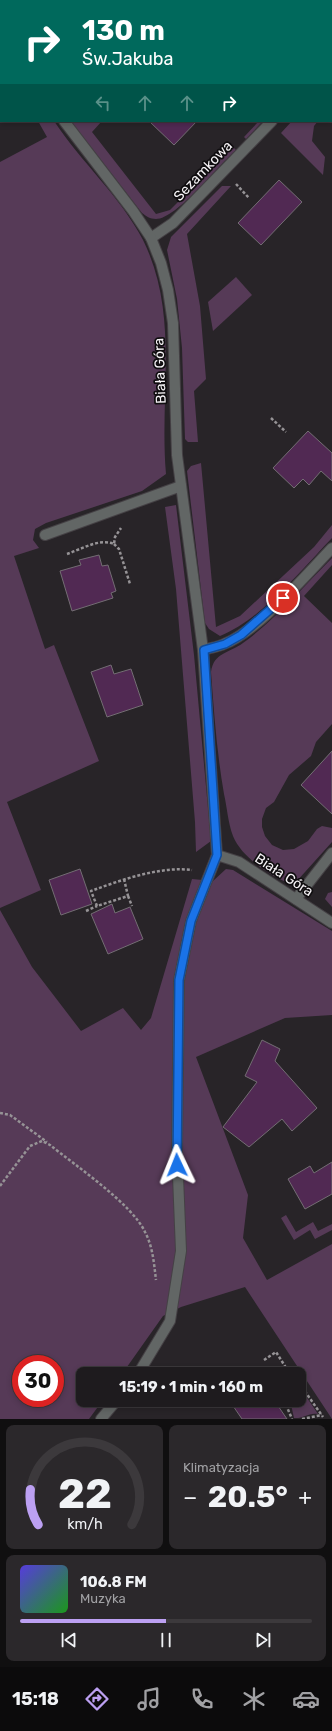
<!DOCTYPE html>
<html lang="pl">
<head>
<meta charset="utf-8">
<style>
	body { margin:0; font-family:Rubik,sans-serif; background:#2b282b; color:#f1f3f6; height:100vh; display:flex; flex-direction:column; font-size:15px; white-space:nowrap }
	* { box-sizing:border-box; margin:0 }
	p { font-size:13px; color:#a1a1a4 }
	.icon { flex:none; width:22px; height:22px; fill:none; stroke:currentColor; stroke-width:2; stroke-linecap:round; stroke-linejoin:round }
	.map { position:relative; height:1419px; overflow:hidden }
	.details { display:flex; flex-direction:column; gap:6px; padding:6px; background:#100f10; flex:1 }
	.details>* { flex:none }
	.guide { position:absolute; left:0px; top:0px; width:332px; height:122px; box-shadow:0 2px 6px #0003,0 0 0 1px #3c393c; background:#00695c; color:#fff; overflow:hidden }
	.speed { position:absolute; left:12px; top:1355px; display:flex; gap:8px; font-size:20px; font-weight:700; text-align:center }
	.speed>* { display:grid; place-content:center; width:52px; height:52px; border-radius:50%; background:#1e1b1e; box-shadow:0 2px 6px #0003,0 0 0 1px #3c393c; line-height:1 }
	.speed .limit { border:6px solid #d22; background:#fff; color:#111 }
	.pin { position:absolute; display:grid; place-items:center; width:34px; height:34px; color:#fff; margin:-17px; border:2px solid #fff; border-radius:50%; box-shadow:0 1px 4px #0007 }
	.me { position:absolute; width:44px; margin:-22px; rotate:358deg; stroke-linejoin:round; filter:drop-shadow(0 0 3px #0008) }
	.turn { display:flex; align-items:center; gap:14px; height:84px; padding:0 16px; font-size:18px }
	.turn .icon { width:52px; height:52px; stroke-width:2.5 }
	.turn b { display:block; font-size:28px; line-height:34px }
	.lanes { display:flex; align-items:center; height:38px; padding:0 16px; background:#0003; justify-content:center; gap:20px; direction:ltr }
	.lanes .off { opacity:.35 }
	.big { font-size:30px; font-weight:700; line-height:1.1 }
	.details .card { flex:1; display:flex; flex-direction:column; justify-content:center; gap:6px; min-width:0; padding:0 14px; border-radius:8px; background:#2b282b }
	.details .dial { align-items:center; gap:0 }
	.dial svg { height:104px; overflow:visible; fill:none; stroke:#3c393c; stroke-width:7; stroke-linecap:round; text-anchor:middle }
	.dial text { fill:#f1f3f6; stroke:none }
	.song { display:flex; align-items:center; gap:12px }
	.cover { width:48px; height:48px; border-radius:6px; background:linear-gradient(135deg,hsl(250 70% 55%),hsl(120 70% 35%)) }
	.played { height:4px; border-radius:2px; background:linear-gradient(90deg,#bca0f2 50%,#3c393c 50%) }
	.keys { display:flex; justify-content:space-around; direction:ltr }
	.heat { display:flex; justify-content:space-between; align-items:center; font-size:22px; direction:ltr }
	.details .tiles { flex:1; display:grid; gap:6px; grid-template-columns:1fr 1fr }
	.card:last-child { grid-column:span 2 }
	.trip { position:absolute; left:76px; top:1367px; width:230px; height:40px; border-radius:8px; background:#1e1b1e; box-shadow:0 2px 6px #0003,0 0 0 1px #3c393c; font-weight:700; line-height:40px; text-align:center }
	.tabs { display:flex; height:64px; justify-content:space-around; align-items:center; background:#0c0b0c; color:#a1a1a4 }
	.tabs .icon { width:28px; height:28px }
	.tabs .selected { color:#bca0f2 }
	.tabs b { font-size:18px; color:#f1f3f6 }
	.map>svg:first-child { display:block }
	.green { fill:#563a57; fill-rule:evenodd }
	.building { fill:#512953; stroke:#736d73 }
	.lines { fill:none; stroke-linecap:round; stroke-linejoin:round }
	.service-casing { stroke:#454145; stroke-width:12 }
	.minor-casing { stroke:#454145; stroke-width:12 }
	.path { stroke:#969396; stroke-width:2.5; stroke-dasharray:3 2; stroke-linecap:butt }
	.service { stroke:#626665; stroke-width:10 }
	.minor { stroke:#626665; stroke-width:10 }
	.route-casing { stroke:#114b97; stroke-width:10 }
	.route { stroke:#1a73e8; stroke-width:7 }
	.labels { text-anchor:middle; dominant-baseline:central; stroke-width:3.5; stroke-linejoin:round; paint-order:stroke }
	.street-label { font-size:14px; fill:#f7f4f7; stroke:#100e10 }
</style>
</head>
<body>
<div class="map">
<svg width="332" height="1419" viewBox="0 0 332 1419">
	<rect width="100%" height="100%" fill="#282428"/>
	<g class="green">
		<path d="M3,0H78L3,1Z"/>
		<path d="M93,0H193L194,1H92Z"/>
		<path d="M38,121H54C81,162 120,196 143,240C180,315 159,395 166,474L142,491L46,523L35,529L33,540L39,548L14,556L45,649L54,645L99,761L7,802L41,890L0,908V162L47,137Z"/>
		<path d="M71,121H102L92,132L156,214L170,210L233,147L236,150C219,164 177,219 156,219C150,219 146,216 142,213Z"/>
		<path d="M259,121H263L246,139L244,137Z"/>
		<path d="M292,121H318L314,126L312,141L325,157L323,175L281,133Z"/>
		<path d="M222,186H231L187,234L200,306L206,379L194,391L198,442H188L185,439L182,348L177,299L167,250L171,237Z"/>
		<path d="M236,277L252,295L213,331L208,302Z"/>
		<path d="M201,463L216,627L240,616L314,547L332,525V538C302,569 261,620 220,636L209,629L205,623L187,471L191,466Z"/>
		<path d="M176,505L194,655L211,841L196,852L195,822L176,589L165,507Z"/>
		<path d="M332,558V565L304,596L332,623V724L316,742L311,756L289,775L274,802L266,808L262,819V827L265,836L272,845L283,850L294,849L308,841L317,829L322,826L332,828V842L296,882L290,884C270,875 242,858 233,836C228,823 227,807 224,794C217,754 214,713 211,672C214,652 228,654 243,643C276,619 303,587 332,558Z"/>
		<path d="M226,869L233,870L332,931V1015L285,1018L196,1057L248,1195L243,1238L267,1280L332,1244V1419L245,1287L181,1307L163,1316L122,1374H83V1400H103L89,1419H0V910L32,967L81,1031L123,1008L141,1030L151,1018L192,879L213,881ZM21,1364H55V1398H21Z"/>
		<path d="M332,892V907L325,899L328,893Z"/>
		<path d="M286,1215L296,1232L313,1222L318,1231L332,1224V1230L315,1239L310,1230L294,1240L281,1218Z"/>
		<path d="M299,1386L318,1414C309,1412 303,1419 294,1418L290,1400H299Z"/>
	</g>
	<g class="building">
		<path d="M149,121H197L174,145Z"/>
		<path d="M279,180L302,202L261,245L238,223Z"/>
		<path d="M308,431L332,453V481L321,471L309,485L303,479L294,488L273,468Z"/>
		<path d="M99,555L102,566L108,565L116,591L111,593L113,598L72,611L60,571L81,565L79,560Z"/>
		<path d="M111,665L114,674L131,669L143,705L107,717L91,672Z"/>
		<path d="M332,751V814L301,785Z"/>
		<path d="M80,869L92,904L61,915L49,880Z"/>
		<path d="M112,904L115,913L130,907L143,939L108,954L91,914Z"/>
		<path d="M262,1040L280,1049L275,1061L317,1108L292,1131L282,1119L249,1147L223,1127L257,1082L245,1076Z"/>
		<path d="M332,1162V1194L305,1209L288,1179L310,1166L314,1173Z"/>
		<path d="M229,1400H274L287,1419H242Z"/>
	</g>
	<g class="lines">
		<g class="service-casing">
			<g id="service">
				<path d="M0,60H1"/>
				<path d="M331,61L332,60"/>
				<path d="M151,238L173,223L272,121"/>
				<path d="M45,535L181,486"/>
				<path d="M203,650C210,648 218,647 224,644C258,631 306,575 332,548"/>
				<path d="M296,899L332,853"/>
			</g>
		</g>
		<g class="minor-casing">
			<g id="minor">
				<path d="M0,8L1,10"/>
				<path d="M64,121L133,211L151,238L161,263L168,290L173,323L177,455L203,650L217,855L191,921L179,980L177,1151L181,1251L170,1321L138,1374"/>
				<path d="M217,855L239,862L332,923"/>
				<path d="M101,1419L117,1400"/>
			</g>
		</g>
		<g class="path">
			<path d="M236,184L249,198"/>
			<path d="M271,418L286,432"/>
			<path d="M114,544L119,549L130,584"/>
			<path d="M67,554C82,549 99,538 114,544L115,537L121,528"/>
			<path d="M124,879L128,896L97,906L91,891C121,880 160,866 192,870"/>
			<path d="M128,896L132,906"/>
			<path d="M86,911L97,906"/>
			<path d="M0,1113L10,1115L47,1142"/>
			<path d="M0,1186L30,1146L42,1141L50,1145C76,1166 132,1204 145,1232C153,1247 154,1264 156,1280"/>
			<path d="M264,1360L276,1352L290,1374"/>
			<path d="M299,1383L323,1417"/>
			<path d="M284,1400L292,1419"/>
			<path d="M302,1419L322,1415"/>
		</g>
		<use href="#service" class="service"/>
		<use href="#minor" class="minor"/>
	</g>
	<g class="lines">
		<g class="route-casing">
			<path id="route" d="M177,1165L179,980L191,921L217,855L204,650L225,644L241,635L283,598"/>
		</g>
		<use href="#route" class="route"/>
	</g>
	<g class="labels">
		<g class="street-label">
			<text transform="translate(203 171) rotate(-46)">Sezamkowa</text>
			<text transform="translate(160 371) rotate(-92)">Biała Góra</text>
			<text transform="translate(284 875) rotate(33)">Biała Góra</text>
		</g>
	</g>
</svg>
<div class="speed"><div class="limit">30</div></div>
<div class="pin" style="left:283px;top:598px;background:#d93025"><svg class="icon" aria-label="arrive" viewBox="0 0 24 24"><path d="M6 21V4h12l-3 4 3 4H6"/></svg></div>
<svg class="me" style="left:177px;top:1165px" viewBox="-20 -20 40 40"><path d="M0-17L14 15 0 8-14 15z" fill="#1a73e8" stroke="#fff" stroke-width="4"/></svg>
<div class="trip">15:19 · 1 min · 160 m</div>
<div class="guide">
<div class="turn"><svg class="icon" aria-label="right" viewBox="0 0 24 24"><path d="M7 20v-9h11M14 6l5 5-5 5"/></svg><div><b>130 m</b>Św.Jakuba</div></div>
<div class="lanes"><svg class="icon off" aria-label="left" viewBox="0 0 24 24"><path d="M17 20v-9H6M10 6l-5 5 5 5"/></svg><svg class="icon off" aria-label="ahead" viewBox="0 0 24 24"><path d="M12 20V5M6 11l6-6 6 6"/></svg><svg class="icon off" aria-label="ahead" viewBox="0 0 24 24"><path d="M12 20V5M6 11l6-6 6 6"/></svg><svg class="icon" aria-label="right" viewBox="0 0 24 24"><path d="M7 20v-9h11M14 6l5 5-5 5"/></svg></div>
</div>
</div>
<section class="details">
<div class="tiles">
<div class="card dial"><svg viewBox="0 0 100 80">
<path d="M14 69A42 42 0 1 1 86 69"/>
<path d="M14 69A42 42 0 0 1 8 42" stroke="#bca0f2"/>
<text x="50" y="56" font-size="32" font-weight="700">22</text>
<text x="50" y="72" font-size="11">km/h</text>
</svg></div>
<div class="card"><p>Klimatyzacja</p>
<div class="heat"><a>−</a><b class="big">20.5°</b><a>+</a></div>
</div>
<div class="card">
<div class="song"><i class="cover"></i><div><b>106.8 FM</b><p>Muzyka</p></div></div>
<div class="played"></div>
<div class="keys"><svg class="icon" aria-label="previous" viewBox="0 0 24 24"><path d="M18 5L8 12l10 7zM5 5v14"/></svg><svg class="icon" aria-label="pause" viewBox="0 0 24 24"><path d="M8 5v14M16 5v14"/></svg><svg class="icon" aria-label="next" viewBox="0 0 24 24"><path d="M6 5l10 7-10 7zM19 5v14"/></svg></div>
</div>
</div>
</section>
<nav class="tabs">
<b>15:18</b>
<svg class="icon selected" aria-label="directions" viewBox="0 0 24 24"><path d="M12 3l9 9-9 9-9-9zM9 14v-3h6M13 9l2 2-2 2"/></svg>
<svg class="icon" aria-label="music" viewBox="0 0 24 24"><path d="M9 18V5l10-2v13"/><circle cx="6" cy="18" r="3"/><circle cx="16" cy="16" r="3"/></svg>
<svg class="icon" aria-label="phone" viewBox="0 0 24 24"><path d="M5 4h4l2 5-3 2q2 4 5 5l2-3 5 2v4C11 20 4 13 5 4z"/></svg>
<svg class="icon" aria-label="climate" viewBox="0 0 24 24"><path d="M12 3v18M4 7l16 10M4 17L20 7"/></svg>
<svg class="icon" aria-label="car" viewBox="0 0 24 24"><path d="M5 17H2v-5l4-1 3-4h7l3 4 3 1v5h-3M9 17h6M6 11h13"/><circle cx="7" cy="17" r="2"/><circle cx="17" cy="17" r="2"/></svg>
</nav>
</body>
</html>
